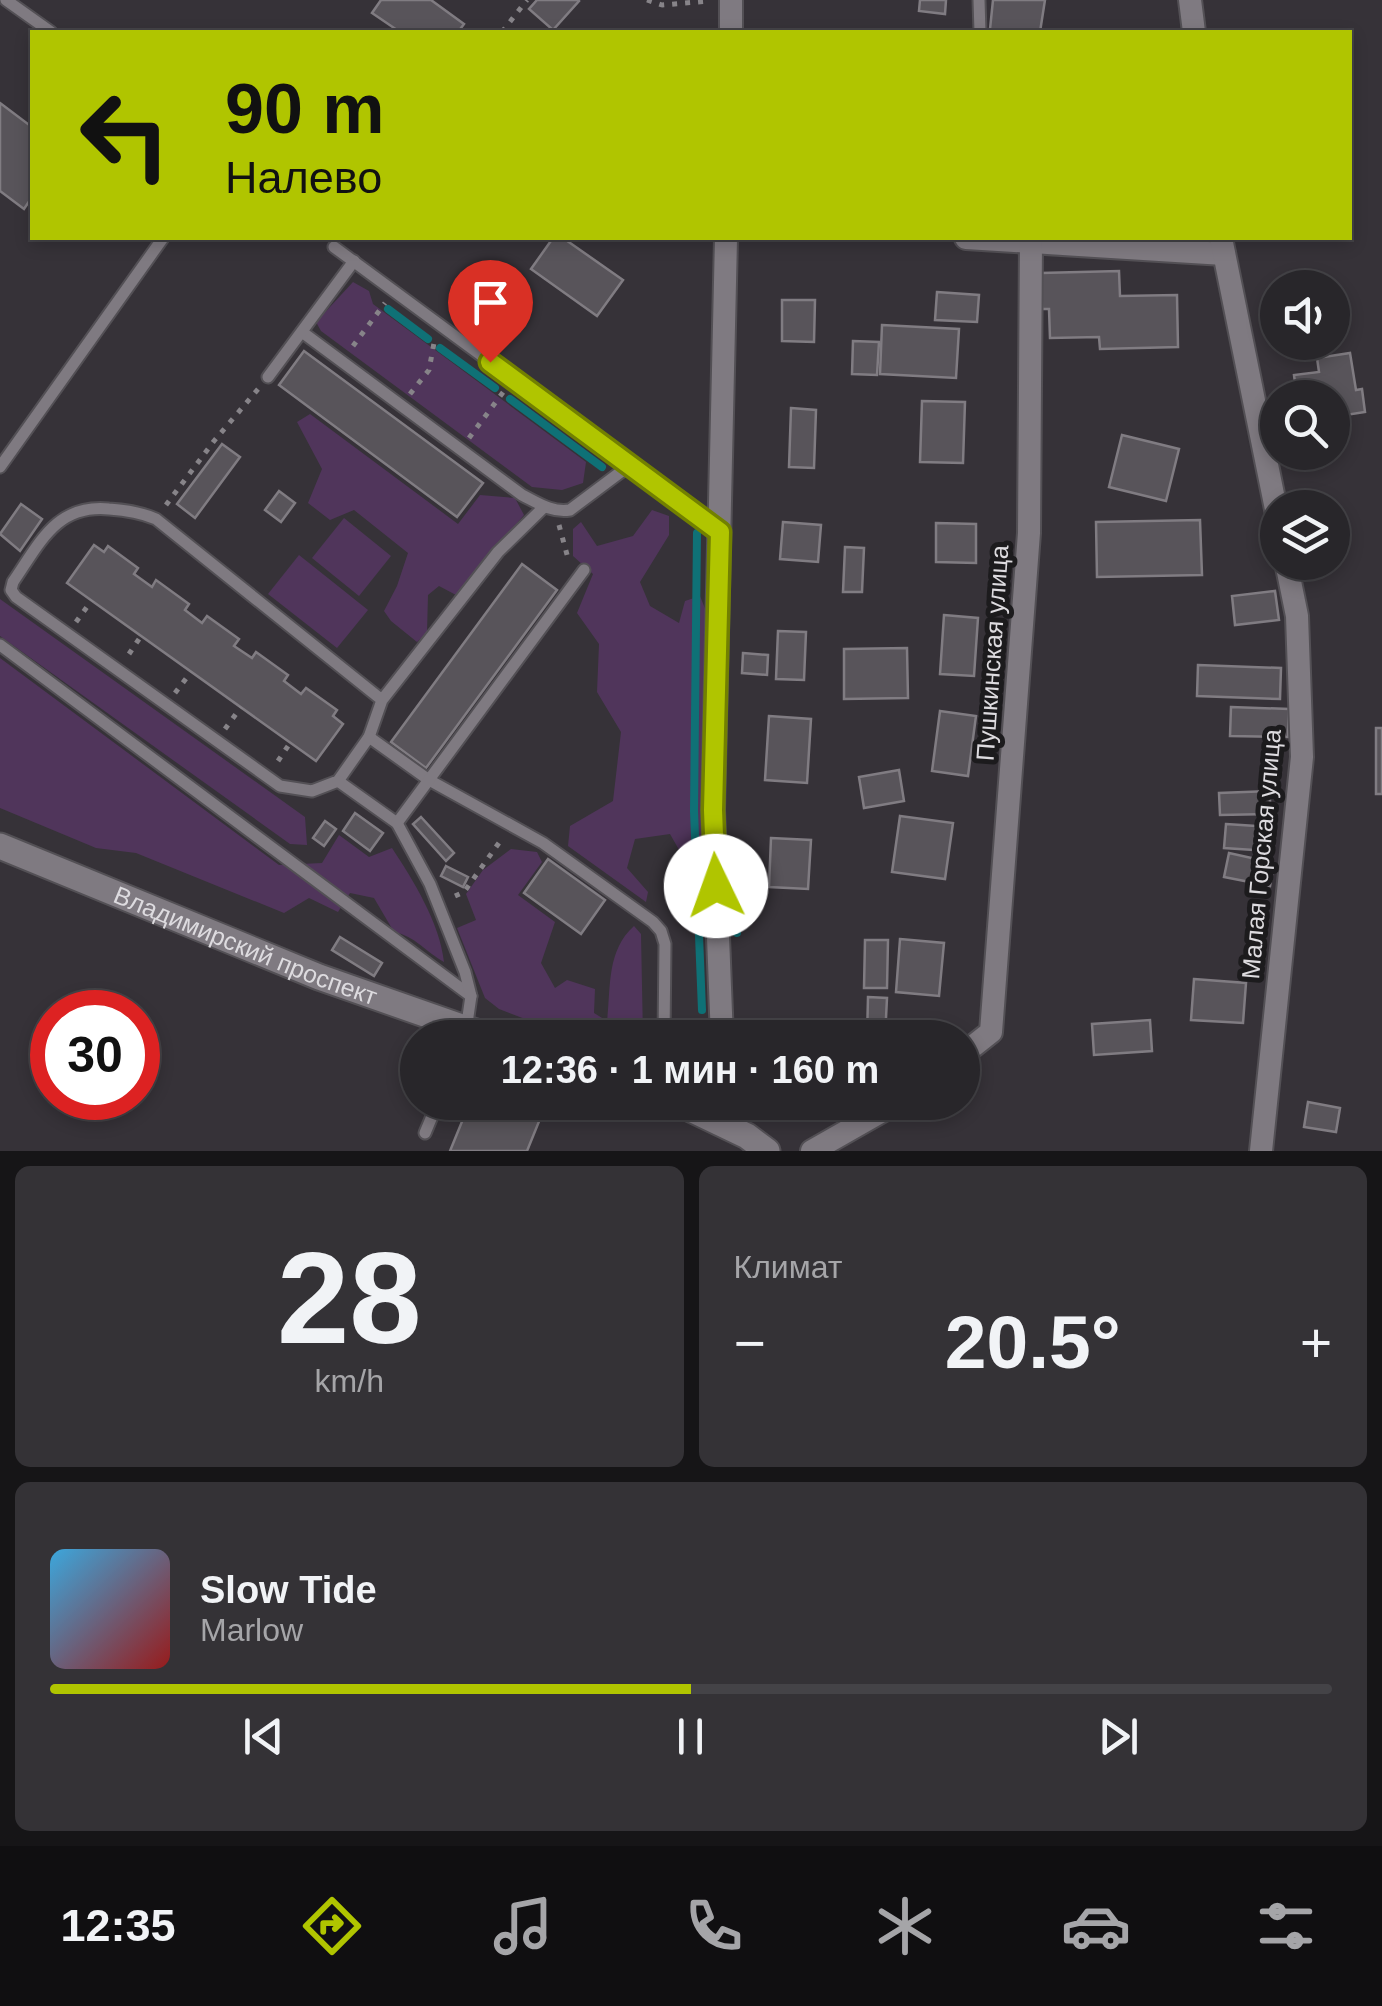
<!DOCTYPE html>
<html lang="ru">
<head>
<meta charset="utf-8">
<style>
	body { margin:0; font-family:Helvetica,sans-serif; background:#343236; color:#f1f3f6; height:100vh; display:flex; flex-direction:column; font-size:38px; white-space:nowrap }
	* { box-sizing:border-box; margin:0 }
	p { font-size:32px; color:#a5a5a8 }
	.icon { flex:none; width:55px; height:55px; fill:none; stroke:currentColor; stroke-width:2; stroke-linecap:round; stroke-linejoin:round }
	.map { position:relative; height:1151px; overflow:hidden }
	.sheet { display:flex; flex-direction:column; gap:15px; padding:15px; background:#161517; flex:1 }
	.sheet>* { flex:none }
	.hud { position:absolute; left:30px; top:30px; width:1322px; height:210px; border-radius:0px; box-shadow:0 5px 15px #0003,0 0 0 2px #444347; background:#b0c500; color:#111; overflow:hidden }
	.tools { position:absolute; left:1260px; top:270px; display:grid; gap:20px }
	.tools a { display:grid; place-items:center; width:90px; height:90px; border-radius:50%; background:#28262a; box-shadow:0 5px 15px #0003,0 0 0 2px #444347; font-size:50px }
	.speed { position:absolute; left:30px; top:990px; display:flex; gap:20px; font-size:50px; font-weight:700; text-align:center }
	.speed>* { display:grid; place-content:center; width:130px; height:130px; border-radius:50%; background:#28262a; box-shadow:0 5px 15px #0003,0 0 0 2px #444347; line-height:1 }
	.speed .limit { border:15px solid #d22; background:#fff; color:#111 }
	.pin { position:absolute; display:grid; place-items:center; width:85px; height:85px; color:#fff; margin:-102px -42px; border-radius:50% 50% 50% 0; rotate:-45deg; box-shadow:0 0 10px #0007 }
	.pin .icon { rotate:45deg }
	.me { position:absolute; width:110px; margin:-55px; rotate:357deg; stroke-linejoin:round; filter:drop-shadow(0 0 8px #0008) }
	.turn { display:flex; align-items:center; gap:35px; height:210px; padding:0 30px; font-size:45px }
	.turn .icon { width:130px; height:130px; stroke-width:2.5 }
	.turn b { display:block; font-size:70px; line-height:85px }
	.big { font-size:75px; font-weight:600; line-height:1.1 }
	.sheet .tile { flex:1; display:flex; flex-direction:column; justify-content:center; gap:15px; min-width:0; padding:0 35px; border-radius:15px; background:#343236 }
	.sheet .dial { align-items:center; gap:0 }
	.dial b { font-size:130px; line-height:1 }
	.song { display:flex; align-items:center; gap:30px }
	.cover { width:120px; height:120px; border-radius:15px; background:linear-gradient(135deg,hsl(200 70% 55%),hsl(0 70% 35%)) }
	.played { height:10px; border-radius:5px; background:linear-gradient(90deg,#b0c500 50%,#444347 50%) }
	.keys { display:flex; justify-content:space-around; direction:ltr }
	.heat { display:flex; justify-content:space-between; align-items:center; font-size:55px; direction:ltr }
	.sheet .tiles { flex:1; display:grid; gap:15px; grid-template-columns:1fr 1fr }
	.tile:last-child { grid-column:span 2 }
	.trip { position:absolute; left:400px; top:1020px; width:580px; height:100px; border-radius:50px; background:#28262a; box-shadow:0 5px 15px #0003,0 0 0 2px #444347; font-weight:600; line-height:100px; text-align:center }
	.menu { display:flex; height:160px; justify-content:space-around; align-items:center; background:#100f11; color:#a5a5a8 }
	.menu .icon { width:70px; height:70px }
	.menu .selected { color:#b0c500 }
	.menu b { font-size:45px; color:#f1f3f6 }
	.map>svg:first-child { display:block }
	.green { fill:#50355b }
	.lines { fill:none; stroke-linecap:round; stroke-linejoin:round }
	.stream { stroke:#0f7176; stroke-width:8 }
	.building { fill:#58545a; stroke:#807c82; stroke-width:2.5 }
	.service-casing { stroke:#535055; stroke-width:15 }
	.minor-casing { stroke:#535055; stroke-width:26 }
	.secondary-casing { stroke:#535055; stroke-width:29 }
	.path { stroke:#878489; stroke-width:5; stroke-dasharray:5 8; stroke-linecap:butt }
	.service { stroke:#7f7a81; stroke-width:11 }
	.minor { stroke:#7f7a81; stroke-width:22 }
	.secondary { stroke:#7f7a81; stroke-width:25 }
	.route-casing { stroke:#728000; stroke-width:25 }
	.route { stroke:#b0c500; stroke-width:18 }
	.labels { text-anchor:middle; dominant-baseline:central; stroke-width:10; stroke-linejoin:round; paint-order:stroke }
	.street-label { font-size:25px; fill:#dddbdf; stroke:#1c1b1d }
</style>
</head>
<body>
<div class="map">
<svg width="1382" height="1151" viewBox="0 0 1382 1151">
	<rect width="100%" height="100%" fill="#363238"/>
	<g class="green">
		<path d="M353,282L369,291L373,304L586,462L583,483L562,490L532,487L321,331L316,322Z"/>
		<path d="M310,414L458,524L480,495L515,498L524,515L456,595L439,586L428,595L427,633L417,642L391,621L384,611L397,586L408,553L354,510L330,520L308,503L322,469L297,422Z"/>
		<path d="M652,510L669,516V535L640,582L650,606L679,623L685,601L700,596L706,611L703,862L690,869L670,834L635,839L627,868L648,892L646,902L568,846L570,826L613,801L621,732L597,692L599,644L577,613L593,574L573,556V529L581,522L597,546L633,536Z"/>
		<path d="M344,518L391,556L359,596L312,558Z"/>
		<path d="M299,555L368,610L337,648L268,594Z"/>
		<path d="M0,599L305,817L307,845L290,844L0,636Z"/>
		<path d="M0,658L279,865L322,863L339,835L369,857L392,848C413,880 440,923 444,962C426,952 415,936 394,932L374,898L350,893L338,912L309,898L284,913L136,853L96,848L0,808Z"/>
		<path d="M511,849L537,852L542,862L518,895L555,922L541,963L555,988L567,980L595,989L594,1013L607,1021C611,989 606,951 634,926L641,934L643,1037H572L499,1009L485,998L457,928L476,920L466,894L483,870Z"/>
	</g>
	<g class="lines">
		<g class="stream">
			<path d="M388,309L428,339"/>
			<path d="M440,348L495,388"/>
			<path d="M510,399L602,467"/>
			<path d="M697,533L694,811L702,1010"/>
			<path d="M734,863L737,933"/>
		</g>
	</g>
	<g class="building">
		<path d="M381,0H431L464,24L458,32H400L372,13Z"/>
		<path d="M537,0H578L579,1L553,30L529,9Z"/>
		<path d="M920,0H946L945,14L919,11Z"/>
		<path d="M993,0H1045L1040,32L990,29Z"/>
		<path d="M0,103L32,127V197L24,209L0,191Z"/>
		<path d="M553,238H563L623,280L597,316L531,269Z"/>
		<path d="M1119,271L1120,296L1177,295L1178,347L1100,349L1099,337L1050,338L1049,309H1042L1041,273Z"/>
		<path d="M937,292L979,295L977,322L935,320Z"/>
		<path d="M782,300H815L814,342L782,341Z"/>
		<path d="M882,325L959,329L956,378L880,374Z"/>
		<path d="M853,341L879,342L877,375L852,374Z"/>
		<path d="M304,351L483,483L457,517L279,385Z"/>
		<path d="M1350,353L1356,390L1362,389L1365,412L1339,416L1342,435L1332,436V398H1297L1294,375L1319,372L1317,358Z"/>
		<path d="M922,401L965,402L963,463L920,462Z"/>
		<path d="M791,408L816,410L814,468L789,467Z"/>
		<path d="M1122,435L1179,449L1166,501L1109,487Z"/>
		<path d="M222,444L240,457L195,518L177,504Z"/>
		<path d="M279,491L295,503L281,522L265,510Z"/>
		<path d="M21,504L42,519L20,551L0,534Z"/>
		<path d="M1200,520L1202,575L1097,577L1096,522Z"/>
		<path d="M783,522L821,525L818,562L780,559Z"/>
		<path d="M936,523L976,524V563L936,562Z"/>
		<path d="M94,545L104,552L108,546L138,568L134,574L152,587L156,580L189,604L185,610L202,623L207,616L239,639L234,646L252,658L256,652L288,675L284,681L301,694L306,688L337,710L333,716L343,724L316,761L67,583Z"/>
		<path d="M845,547L864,548L862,592H843Z"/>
		<path d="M522,564L557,590L426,768L391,742Z"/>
		<path d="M1275,591L1279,620L1235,625L1232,596Z"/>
		<path d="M944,615L978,618L974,676L940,674Z"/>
		<path d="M778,631L806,632L804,680L776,679Z"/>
		<path d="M907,648L908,698L844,699V649Z"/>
		<path d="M743,653L768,655L767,675L742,673Z"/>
		<path d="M1198,665L1281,668L1280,699L1197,696Z"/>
		<path d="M1231,707L1289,709L1288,737L1230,736Z"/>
		<path d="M940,711L976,716L968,776L932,771Z"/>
		<path d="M769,716L811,719L807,783L765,780Z"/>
		<rect x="1376" y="728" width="6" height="66"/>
		<path d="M899,770L904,801L864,808L859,777Z"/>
		<path d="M1270,791V814L1220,815L1219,793Z"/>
		<path d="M355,813L383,833L370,851L343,831Z"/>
		<path d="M900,816L953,823L945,879L892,872Z"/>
		<path d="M421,817L454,853L446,861L413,824Z"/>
		<path d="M325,821L336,829L324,846L313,838Z"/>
		<path d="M1226,824L1271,827L1269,851L1224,848Z"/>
		<path d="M771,838L811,840L808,889L769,887Z"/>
		<path d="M1229,853L1274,863L1270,886L1224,877Z"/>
		<path d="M548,859L605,900L581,934L524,893Z"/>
		<path d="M446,866L468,877L463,887L441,876Z"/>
		<path d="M340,937L382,963L374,976L332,950Z"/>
		<path d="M900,939L944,943L939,996L896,992Z"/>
		<path d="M865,940H888L887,988H864Z"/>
		<path d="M1194,979L1246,983L1243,1023L1191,1020Z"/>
		<path d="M868,997L887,998L885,1038H867Z"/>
		<path d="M1150,1020L1152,1051L1094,1055L1092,1024Z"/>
		<path d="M470,1102H500L540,1119L527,1151H450Z"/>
		<path d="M1308,1102L1340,1108L1336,1132L1304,1127Z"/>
	</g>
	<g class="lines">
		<g class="service-casing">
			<g id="service">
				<path d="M6,0L51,32"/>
				<path d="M979,0L980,32"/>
				<path d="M334,247L720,531"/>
				<path d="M302,332L522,495C538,503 552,513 570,510L630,465"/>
				<path d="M268,377L354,261"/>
				<path d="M0,467L163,238"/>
				<path d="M0,645L471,996"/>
				<path d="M382,700L156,519C140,512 126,510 109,509C56,504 40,543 13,582L11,590L16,597L280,786L312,791L338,781L369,737L382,700L498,552L544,507"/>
				<path d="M369,737L429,780L543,843L653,922L661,931L665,944L664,1038"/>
				<path d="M338,781L397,823L430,884L465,972L471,996L466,1030"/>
				<path d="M397,823L584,570"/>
				<path d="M425,1133L438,1102"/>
			</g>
		</g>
		<g class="minor-casing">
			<g id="minor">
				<path d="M1190,0L1194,32"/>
				<path d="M731,32V0"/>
				<path d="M966,238L1224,254"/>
				<path d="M1221,238L1278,519"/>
				<path d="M722,1038L713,810L726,238"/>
				<path d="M962,1055L991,1032L1029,533L1031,241"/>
				<path d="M812,1151L898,1102"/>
				<path d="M1261,1151L1302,757L1297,616L1286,562"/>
			</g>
		</g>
		<g class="secondary-casing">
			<g id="secondary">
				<path id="s1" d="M0,846L319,977L493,1038"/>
				<path d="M676,1102L747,1136L767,1151"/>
			</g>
		</g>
		<g class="path">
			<path d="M647,0L662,5L709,1"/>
			<path d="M502,32L527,0"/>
			<path d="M353,346L385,303"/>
			<path d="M410,394L429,370L434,343"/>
			<path d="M469,438L504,391"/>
			<path d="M166,505L214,441L259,388"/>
			<path d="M559,525L569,562"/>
			<path d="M76,622L92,600"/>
			<path d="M129,654L141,636"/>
			<path d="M175,693L191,672"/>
			<path d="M225,729L241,707"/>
			<path d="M278,761L290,743"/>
			<path d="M455,896L464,892L501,840"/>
		</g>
		<use href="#service" class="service"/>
		<use href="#minor" class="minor"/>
		<use href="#secondary" class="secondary"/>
	</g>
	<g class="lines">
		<g class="route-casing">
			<path id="route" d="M490,362L720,532L713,810L716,886"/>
		</g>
		<use href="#route" class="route"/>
	</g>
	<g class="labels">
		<g class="street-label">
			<text transform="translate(992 653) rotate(-86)">Пушкинская улица</text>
			<text transform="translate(1261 854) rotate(-85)">Малая Горская улица</text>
			<text stroke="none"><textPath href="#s1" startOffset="265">Владимирский проспект</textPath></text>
		</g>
	</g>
</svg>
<div class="tools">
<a><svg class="icon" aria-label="sound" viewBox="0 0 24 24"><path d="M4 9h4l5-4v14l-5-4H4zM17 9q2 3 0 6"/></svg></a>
<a><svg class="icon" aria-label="search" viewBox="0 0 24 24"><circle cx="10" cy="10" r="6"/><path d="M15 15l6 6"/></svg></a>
<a><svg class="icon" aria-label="layers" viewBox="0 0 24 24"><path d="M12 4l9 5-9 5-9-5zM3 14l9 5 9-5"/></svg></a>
</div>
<div class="speed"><div class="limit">30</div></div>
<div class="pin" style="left:490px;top:362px;background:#d93025"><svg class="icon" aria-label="arrive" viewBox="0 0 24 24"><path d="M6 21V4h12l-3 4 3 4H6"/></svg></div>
<svg class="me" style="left:716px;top:886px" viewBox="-20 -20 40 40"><circle r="19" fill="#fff"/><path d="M0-13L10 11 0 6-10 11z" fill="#b0c500"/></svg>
<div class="trip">12:36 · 1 мин · 160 m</div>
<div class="hud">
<div class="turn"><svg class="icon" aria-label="left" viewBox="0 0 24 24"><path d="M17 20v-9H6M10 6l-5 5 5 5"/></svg><div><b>90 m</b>Налево</div></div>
</div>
</div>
<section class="sheet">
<div class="tiles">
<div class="tile dial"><b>28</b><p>km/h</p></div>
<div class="tile"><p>Климат</p>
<div class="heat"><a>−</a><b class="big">20.5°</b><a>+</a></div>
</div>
<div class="tile">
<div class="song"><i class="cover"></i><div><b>Slow Tide</b><p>Marlow</p></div></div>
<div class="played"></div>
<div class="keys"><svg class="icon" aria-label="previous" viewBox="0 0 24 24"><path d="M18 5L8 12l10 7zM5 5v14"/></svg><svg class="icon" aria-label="pause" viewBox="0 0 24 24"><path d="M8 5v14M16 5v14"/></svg><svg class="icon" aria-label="next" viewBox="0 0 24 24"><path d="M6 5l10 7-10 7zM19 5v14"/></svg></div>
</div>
</div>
</section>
<nav class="menu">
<b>12:35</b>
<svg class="icon selected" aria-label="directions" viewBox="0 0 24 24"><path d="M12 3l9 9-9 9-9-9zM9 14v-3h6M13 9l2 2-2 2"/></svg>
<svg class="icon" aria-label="music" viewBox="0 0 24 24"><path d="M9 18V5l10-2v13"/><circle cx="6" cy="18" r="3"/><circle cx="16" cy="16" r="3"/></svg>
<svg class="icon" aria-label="phone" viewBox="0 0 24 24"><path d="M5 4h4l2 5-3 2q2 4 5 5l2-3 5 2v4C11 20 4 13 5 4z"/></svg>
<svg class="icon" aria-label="climate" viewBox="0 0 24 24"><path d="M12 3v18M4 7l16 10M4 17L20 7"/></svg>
<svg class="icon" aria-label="car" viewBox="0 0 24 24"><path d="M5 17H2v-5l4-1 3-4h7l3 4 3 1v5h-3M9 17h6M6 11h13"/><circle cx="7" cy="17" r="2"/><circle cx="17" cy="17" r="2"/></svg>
<svg class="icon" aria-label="filters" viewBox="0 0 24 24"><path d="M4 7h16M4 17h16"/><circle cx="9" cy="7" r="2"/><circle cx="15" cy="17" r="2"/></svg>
</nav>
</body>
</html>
